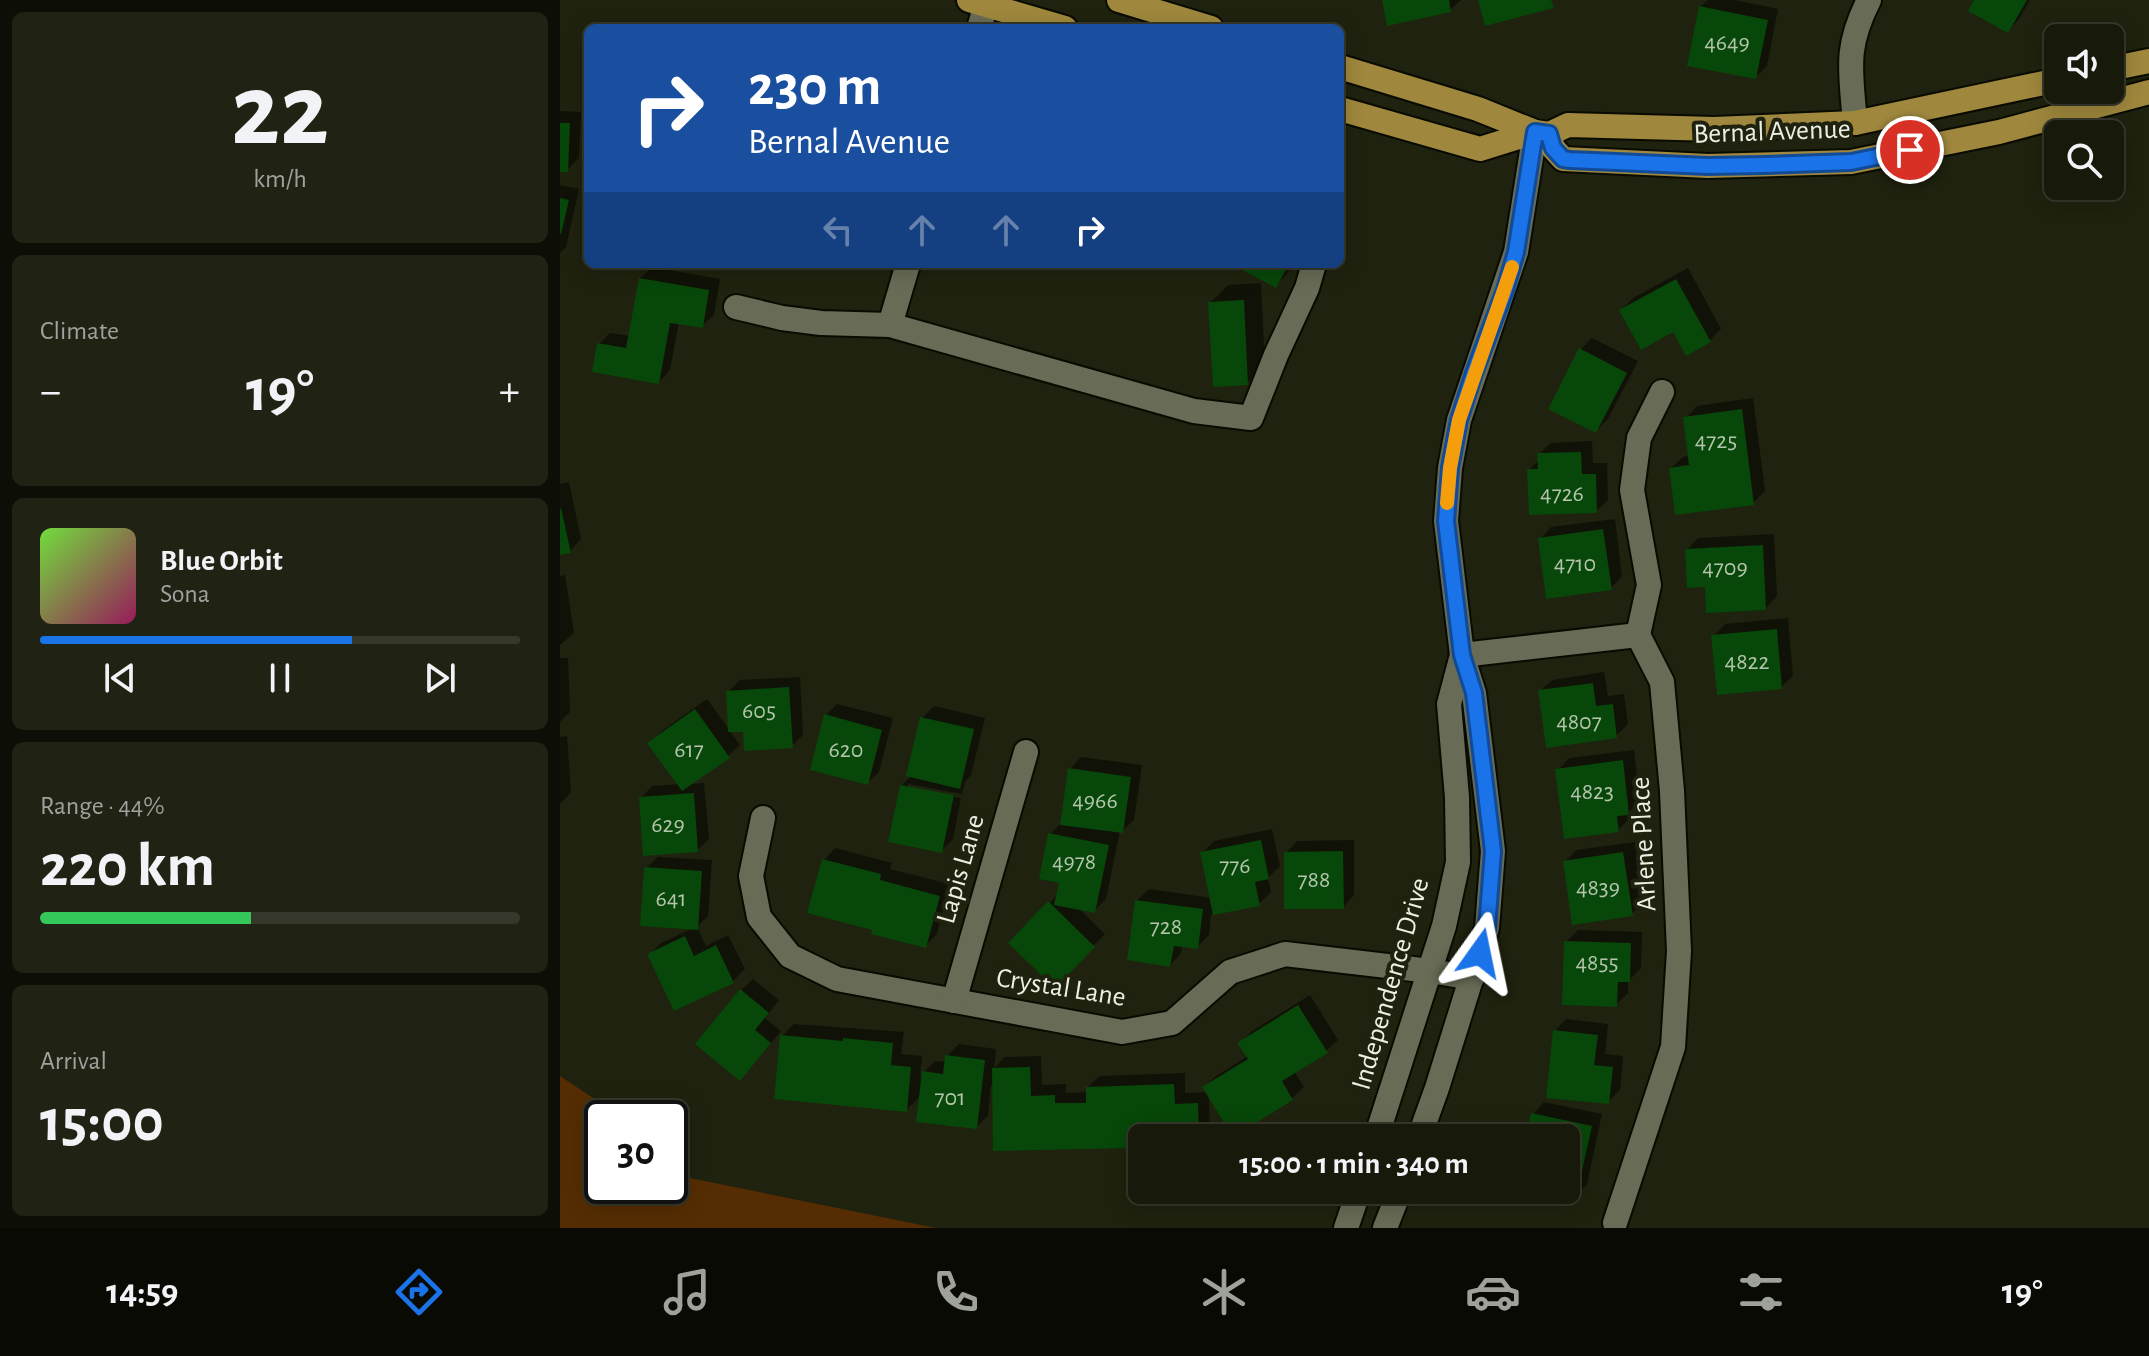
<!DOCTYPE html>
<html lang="en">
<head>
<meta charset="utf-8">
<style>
	body { margin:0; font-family:"Alegreya Sans",sans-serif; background:#202313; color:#f1f3f6; height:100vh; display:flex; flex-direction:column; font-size:30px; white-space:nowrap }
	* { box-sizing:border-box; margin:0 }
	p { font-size:26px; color:#9ea19c }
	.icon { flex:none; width:44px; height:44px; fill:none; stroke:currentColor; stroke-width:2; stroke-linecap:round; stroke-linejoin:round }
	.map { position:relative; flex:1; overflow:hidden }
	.panel { display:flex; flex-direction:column; gap:12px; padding:12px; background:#0d0e06; width:560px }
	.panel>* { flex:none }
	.banner { position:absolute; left:24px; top:24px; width:760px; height:244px; border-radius:12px; box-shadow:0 4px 20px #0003,0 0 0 2px #36382b; background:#1a4fa0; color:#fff; overflow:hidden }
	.tools { position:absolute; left:1484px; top:24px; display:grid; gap:16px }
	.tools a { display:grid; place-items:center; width:80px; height:80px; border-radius:12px; background:#171a0a; box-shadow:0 4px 20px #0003,0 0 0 2px #36382b; font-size:40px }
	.speed { position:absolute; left:24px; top:1100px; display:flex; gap:16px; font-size:40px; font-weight:700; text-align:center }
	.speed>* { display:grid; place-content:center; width:104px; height:104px; border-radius:50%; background:#171a0a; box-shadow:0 4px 20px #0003,0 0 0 2px #36382b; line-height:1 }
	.speed .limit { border:4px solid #111; border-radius:12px; background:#fff; color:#111 }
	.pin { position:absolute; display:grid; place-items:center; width:68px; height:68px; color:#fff; margin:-34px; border:4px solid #fff; border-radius:50%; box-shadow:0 2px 8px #0007 }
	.me { position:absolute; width:88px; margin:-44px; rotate:12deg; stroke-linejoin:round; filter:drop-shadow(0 0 6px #0008) }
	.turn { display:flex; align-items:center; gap:28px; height:168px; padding:0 32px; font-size:36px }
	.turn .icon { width:104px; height:104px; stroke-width:2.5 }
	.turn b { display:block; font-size:56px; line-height:68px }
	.lanes { display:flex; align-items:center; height:76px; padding:0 32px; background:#0003; justify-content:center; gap:40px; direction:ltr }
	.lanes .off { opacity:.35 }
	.big { font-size:60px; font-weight:700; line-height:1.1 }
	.panel .card { flex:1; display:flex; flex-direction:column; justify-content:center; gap:12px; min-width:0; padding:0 28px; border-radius:12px; background:#202313 }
	.panel .dial { align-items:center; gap:0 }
	.dial b { font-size:104px; line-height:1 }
	.song { display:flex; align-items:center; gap:24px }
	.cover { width:96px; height:96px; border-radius:12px; background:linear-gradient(135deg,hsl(100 70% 55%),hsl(330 70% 35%)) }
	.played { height:8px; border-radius:4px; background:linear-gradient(90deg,#1a73e8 65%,#36382b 65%) }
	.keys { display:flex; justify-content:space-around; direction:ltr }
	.heat { display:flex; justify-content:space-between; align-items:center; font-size:44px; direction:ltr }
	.charge { height:12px; border-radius:6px; background:linear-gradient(90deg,#34c759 44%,#36382b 0) }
	.trip { position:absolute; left:568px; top:1124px; width:452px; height:80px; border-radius:12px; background:#171a0a; box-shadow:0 4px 20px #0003,0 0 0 2px #36382b; font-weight:700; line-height:80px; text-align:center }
	.tab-bar { display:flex; height:128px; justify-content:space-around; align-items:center; background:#090a04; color:#9ea19c }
	.tab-bar .icon { width:56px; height:56px }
	.tab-bar .on { color:#1a73e8 }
	.tab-bar b { font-size:36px; color:#f1f3f6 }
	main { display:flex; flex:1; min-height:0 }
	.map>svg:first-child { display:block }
	.green { fill:#562d02 }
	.shadow { fill:#0007 }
	.building { fill:#074709 }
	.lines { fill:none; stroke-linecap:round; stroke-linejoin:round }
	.minor-casing { stroke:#090b00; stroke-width:28 }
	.major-casing { stroke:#090b00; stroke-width:28 }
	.minor { stroke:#686c56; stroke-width:24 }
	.major { stroke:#9f883d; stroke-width:24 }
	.route-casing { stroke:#114b97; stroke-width:20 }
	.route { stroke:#1a73e8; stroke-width:14 }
	.slow { stroke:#f59e0b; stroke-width:14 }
	.labels { text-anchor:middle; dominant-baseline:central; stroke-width:8; stroke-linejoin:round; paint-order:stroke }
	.number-label { font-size:24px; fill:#b4c5ac }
	.street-label { font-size:28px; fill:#edefe2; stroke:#1f220e }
</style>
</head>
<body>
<main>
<section class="panel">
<div class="card dial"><b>22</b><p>km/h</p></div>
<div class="card"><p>Climate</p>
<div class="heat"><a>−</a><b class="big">19°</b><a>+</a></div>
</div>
<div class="card">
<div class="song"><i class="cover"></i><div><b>Blue Orbit</b><p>Sona</p></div></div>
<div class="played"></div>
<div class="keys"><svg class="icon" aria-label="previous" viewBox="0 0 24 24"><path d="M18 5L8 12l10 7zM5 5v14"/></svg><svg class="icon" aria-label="pause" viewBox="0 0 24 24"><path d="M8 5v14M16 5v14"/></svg><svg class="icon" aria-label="next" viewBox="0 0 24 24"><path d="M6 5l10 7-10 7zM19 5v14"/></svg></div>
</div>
<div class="card"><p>Range · 44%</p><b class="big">220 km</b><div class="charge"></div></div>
<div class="card"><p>Arrival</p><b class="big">15:00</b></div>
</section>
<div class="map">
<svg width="1589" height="1228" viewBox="0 0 1589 1228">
	<rect width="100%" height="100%" fill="#1f220e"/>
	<path class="green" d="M0,1076L63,1118H42V1186H110V1174L376,1228H0Z"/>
	<g class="shadow">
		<path d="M824,0H901L890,10Z"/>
		<path d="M1148,0H1175L1218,9L1207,66L1195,77L1140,7Z"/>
		<path d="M1416,0H1470L1459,19L1448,31Z"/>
		<path d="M0,111L21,112L19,158L7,170H0Z"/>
		<path d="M0,185L19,189L6,247L0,253Z"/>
		<path d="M675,264H733L727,274L716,285Z"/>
		<path d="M92,267L160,279L154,315L142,326L119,322L110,370L99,382L39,344L50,333L70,336L80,278Z"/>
		<path d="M1128,268L1161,329L1150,340L1061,310L1073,298Z"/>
		<path d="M701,283L705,365L687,383L650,303L668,285Z"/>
		<path d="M1032,338L1078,361L1048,419L1036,431L1021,349Z"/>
		<path d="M1193,398L1205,491L1193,503L1111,468L1123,457L1130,456L1126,418L1137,406Z"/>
		<path d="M1032,441L1033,463H1047L1048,500L1036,511L969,470L979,460V454L991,443Z"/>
		<path d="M9,482L21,539L10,551L0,553V484Z"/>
		<path d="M1055,519L1062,576L1051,588L980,539L991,527Z"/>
		<path d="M1214,534L1217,596L1206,608L1147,584L1127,550L1138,538Z"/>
		<path d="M5,575L14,633L0,645V576Z"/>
		<path d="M1228,618L1233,676L1221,687L1154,636L1165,624Z"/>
		<path d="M0,658H8L10,712L0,722Z"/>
		<path d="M1044,672L1048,696L1064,694L1068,724L1056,736L980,691L992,680Z"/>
		<path d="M240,677L243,735L232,746L185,730L168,692L180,680Z"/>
		<path d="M147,699L180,745L168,756L130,784L144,783L149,839L137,850L81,798L92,786L120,784L90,743L102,731Z"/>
		<path d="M277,704L333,718L319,772L307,783L266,715Z"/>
		<path d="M374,706L425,718L411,775L405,782L402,794L348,784V788L401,798L393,839L382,850L341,786L352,775L362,718Z"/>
		<path d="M7,736L11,792L0,804V737Z"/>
		<path d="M1074,750L1080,801L1069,812L1070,818L1058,830L998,770L1009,758Z"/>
		<path d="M521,757L582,765L574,820L562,831H560L546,899L534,911L517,907L545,934L495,985L451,943L499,893L501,881L490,834L502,822L510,769Z"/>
		<path d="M712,829L720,866L708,878L711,892L699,904L651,914L649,935L637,947L623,945L621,953L610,965L577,900L589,889L652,898L642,853L654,841Z"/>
		<path d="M794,840V895L783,907L726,853L737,841Z"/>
		<path d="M1075,842L1083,902L1072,914L1005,862L1016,850Z"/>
		<path d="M275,848L332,863L330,869L390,884L377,934L365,946L314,929L264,860Z"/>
		<path d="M98,857L152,860L148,916L137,927L146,946L168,935L185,969L173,981L115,1009L89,955L101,943L133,928L86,868Z"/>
		<path d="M1018,930L1082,932L1081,968L1068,981V993L1056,1005L1006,942Z"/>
		<path d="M193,979L219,1000L205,1018L221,1031L191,1067L181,990Z"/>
		<path d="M750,995L778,1040L766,1051L734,1071L744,1087L732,1098L674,1135L649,1095L650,1138H582V1155L571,1146L434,1086L431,1085L428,1116L416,1127L361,1096L346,1110L222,1036L234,1024L344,1032L341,1054L362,1056L360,1076L375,1061L386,1062L387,1056L399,1044L436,1049L434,1068L445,1057L481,1056L482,1085L506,1084V1093L528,1092V1087L539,1076L625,1073V1093L647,1092L644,1087L656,1076L688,1056L680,1043L692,1031Z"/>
		<path d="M1006,1019L1048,1024L1045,1054L1063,1056L1060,1090L1048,1102L995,1031Z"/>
		<path d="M984,1102L1042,1114L1027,1184L1016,1196L988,1190H1006V1138H968L973,1114Z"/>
	</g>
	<g class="building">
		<path d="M822,0H889L891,12L827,26Z"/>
		<path d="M918,0H991L994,8L925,26Z"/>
		<path d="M1414,0H1467L1448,33L1408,11Z"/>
		<path d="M1139,6L1208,20L1196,79L1127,66Z"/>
		<path d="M0,123H10L8,172H0Z"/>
		<path d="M0,198L9,200L1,234H0Z"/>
		<path d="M671,264H729L716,288Z"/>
		<path d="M79,278L149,290L143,328L110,323L99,384L32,372L37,343L66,348Z"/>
		<path d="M1116,279L1151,342L1126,356L1113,332L1081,350L1059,310Z"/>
		<path d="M684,300L688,385L653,387L648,302Z"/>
		<path d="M1019,348L1067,373L1036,433L988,409Z"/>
		<path d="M1182,409L1194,505L1115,515L1109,468L1129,465L1123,417Z"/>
		<path d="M1021,452L1022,474H1036L1037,513L969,515L967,469H978L977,453Z"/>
		<path d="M1,508L11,553L0,555V509Z"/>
		<path d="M1043,529L1052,590L986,599L978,538Z"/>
		<path d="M1203,545L1206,610L1146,613L1145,587L1127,588L1125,549Z"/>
		<path d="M1217,629L1222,689L1157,695L1151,635Z"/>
		<path d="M1033,683L1036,706L1053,704L1057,738L986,748L978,690Z"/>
		<path d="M229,687L233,748L184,751L183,732H168L166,691Z"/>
		<path d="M135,709L170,758L122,791L87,743Z"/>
		<path d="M264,714L322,730L308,785L250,770Z"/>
		<path d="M360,717L414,729L400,789L346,776Z"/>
		<path d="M1063,760L1069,815L1057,816L1059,832L1004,839L995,769Z"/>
		<path d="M508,768L571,777L563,833L500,825Z"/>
		<path d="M340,785L394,795L382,853L328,842Z"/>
		<path d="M134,793L138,852L83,856L79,797Z"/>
		<path d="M488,833L549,845L535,913L494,905L499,883L479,879Z"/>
		<path d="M701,840L709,879L695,882L700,906L653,915L640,852Z"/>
		<path d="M783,851L784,909H724V852Z"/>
		<path d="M1063,852L1073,916L1012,925L1003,861Z"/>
		<path d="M262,859L321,874L320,880L380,896L366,948L311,934L312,930L247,913Z"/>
		<path d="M84,867L142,871L138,930L80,926Z"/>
		<path d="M575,900L643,909L638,949L614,946L610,967L567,960Z"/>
		<path d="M488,901L535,947L495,988L448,943Z"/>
		<path d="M125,936L134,956L156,945L174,983L114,1011L87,954Z"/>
		<path d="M1004,941L1071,943L1070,982H1058L1057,1007L1002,1005Z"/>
		<path d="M180,989L209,1013L195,1030L211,1043L180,1081L135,1044Z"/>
		<path d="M738,1005L768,1053L722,1081L733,1100L673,1137L642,1087L688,1059L677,1043Z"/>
		<path d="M993,1030L1038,1035L1034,1065L1053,1067L1049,1104L986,1098Z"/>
		<path d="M220,1035L283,1041V1038L333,1043L331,1065L351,1067L347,1112L214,1099Z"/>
		<path d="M385,1055L425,1060L417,1129L356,1122L362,1071L383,1074Z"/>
		<path d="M470,1067L471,1096L495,1095V1103H526V1087L614,1084L615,1104L638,1103L639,1138H582V1157H570L569,1148L433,1151L432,1068Z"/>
		<path d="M971,1113L1032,1126L1016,1198L985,1191L1006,1190V1138H966Z"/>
	</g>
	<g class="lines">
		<g class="minor-casing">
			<g id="minor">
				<path d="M419,28L426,5"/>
				<path d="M1295,123C1291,71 1284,49 1309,0"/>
				<path d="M348,264L330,325L634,411L691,418L716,355L747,288L754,264"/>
				<path d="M176,307L222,318L261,323L330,325"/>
				<path d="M1078,635L1089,585L1072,490L1079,438L1102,392"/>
				<path d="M902,655L1078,635"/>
				<path d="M203,818L191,876L199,917L230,956L277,979L562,1032L612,1023L670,972L725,954L870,971L912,978"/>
				<path d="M394,1001L466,752"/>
				<path d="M816,1138L884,926L898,862L897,797L889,704L902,655"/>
				<path d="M859,1138L877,1088L927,928L933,851L914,693L902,655L886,521L890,468L899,420L956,252L975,132"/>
				<path d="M1055,1223L1113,1047L1119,951L1112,791L1102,682L1078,635"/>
				<path d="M786,1228L799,1190"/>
				<path d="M825,1228L840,1190"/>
			</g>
		</g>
		<g class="major-casing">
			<g id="major">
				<path d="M409,0L505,28"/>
				<path d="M559,0L651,28"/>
				<path d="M780,67L918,109L975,132L989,134L1008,125L1154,129L1295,123L1498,80"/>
				<path d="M1550,69L1589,61"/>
				<path d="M780,109L920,149L975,132"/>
				<path d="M989,134L993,148L1003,159L1148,166L1291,162L1439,132L1589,92"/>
			</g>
		</g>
		<use href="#minor" class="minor"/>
		<use href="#major" class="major"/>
	</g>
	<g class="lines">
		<g class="route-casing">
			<path id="route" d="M920,953L927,928L933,851L914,693L902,655L886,521L888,495L890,468L899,420L913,376L945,290L956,252L975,132L989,134L993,148L1003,159L1010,160L1148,166L1205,165L1291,162L1350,150"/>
		</g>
		<use href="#route" class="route"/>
		<path class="slow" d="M887,503L890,468L899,420L952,267"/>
	</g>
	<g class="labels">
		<g class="number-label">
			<text x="1167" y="43">4649</text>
			<text x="1156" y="441">4725</text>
			<text x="1002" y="494">4726</text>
			<text x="1015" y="564">4710</text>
			<text x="1165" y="568">4709</text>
			<text x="1187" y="662">4822</text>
			<text x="199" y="711">605</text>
			<text x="1019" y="722">4807</text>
			<text x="129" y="750">617</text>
			<text x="286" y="750">620</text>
			<text x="1032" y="792">4823</text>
			<text x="535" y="801">4966</text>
			<text x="108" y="825">629</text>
			<text x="514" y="862">4978</text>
			<text x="675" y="866">776</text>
			<text x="754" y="880">788</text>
			<text x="1038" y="888">4839</text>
			<text x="111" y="899">641</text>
			<text x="606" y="927">728</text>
			<text x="1037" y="963">4855</text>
			<text x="390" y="1098">701</text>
		</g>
		<g class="street-label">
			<text transform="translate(1212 132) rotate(-2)">Bernal Avenue</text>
			<text transform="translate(1084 844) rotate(-93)">Arlene Place</text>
			<text transform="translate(401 869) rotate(-74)">Lapis Lane</text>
			<text transform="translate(831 984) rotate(-74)">Independence Drive</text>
			<text transform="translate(501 988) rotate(9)">Crystal Lane</text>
		</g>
	</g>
</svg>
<div class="tools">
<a><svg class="icon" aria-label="sound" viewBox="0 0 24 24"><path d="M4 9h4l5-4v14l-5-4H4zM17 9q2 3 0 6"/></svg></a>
<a><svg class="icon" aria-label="search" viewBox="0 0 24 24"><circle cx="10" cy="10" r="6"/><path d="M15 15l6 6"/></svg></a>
</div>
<div class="speed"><div class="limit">30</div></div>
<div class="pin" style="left:1350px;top:150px;background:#d93025"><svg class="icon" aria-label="arrive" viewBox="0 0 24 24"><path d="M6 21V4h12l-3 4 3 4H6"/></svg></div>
<svg class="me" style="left:920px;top:953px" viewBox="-20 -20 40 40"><path d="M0-17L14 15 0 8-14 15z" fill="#1a73e8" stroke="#fff" stroke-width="4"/></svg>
<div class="trip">15:00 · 1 min · 340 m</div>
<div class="banner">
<div class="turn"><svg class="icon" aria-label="right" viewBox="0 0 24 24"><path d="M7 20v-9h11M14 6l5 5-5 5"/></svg><div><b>230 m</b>Bernal Avenue</div></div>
<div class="lanes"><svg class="icon off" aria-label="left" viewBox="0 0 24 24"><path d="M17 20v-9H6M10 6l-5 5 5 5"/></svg><svg class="icon off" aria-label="ahead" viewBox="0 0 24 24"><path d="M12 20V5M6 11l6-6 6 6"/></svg><svg class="icon off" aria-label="ahead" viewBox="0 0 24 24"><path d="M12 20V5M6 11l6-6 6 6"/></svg><svg class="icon" aria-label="right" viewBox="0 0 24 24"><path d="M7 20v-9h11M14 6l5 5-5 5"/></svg></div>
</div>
</div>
</main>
<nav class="tab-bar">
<b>14:59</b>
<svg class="icon on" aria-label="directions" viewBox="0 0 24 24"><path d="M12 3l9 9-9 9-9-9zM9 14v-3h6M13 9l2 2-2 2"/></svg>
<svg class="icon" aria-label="music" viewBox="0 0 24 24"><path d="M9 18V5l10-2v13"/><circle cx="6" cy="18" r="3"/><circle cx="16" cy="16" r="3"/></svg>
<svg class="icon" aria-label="phone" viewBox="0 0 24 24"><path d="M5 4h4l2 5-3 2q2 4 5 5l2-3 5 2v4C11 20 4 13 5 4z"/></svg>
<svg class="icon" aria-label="climate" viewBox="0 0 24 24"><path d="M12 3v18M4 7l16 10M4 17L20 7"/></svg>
<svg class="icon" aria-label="car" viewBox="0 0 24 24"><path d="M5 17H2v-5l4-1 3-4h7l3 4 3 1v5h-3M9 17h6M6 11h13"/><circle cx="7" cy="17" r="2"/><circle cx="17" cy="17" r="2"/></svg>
<svg class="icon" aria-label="filters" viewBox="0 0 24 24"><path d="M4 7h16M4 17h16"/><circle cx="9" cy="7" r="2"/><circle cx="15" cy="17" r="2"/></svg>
<b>19°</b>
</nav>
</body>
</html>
